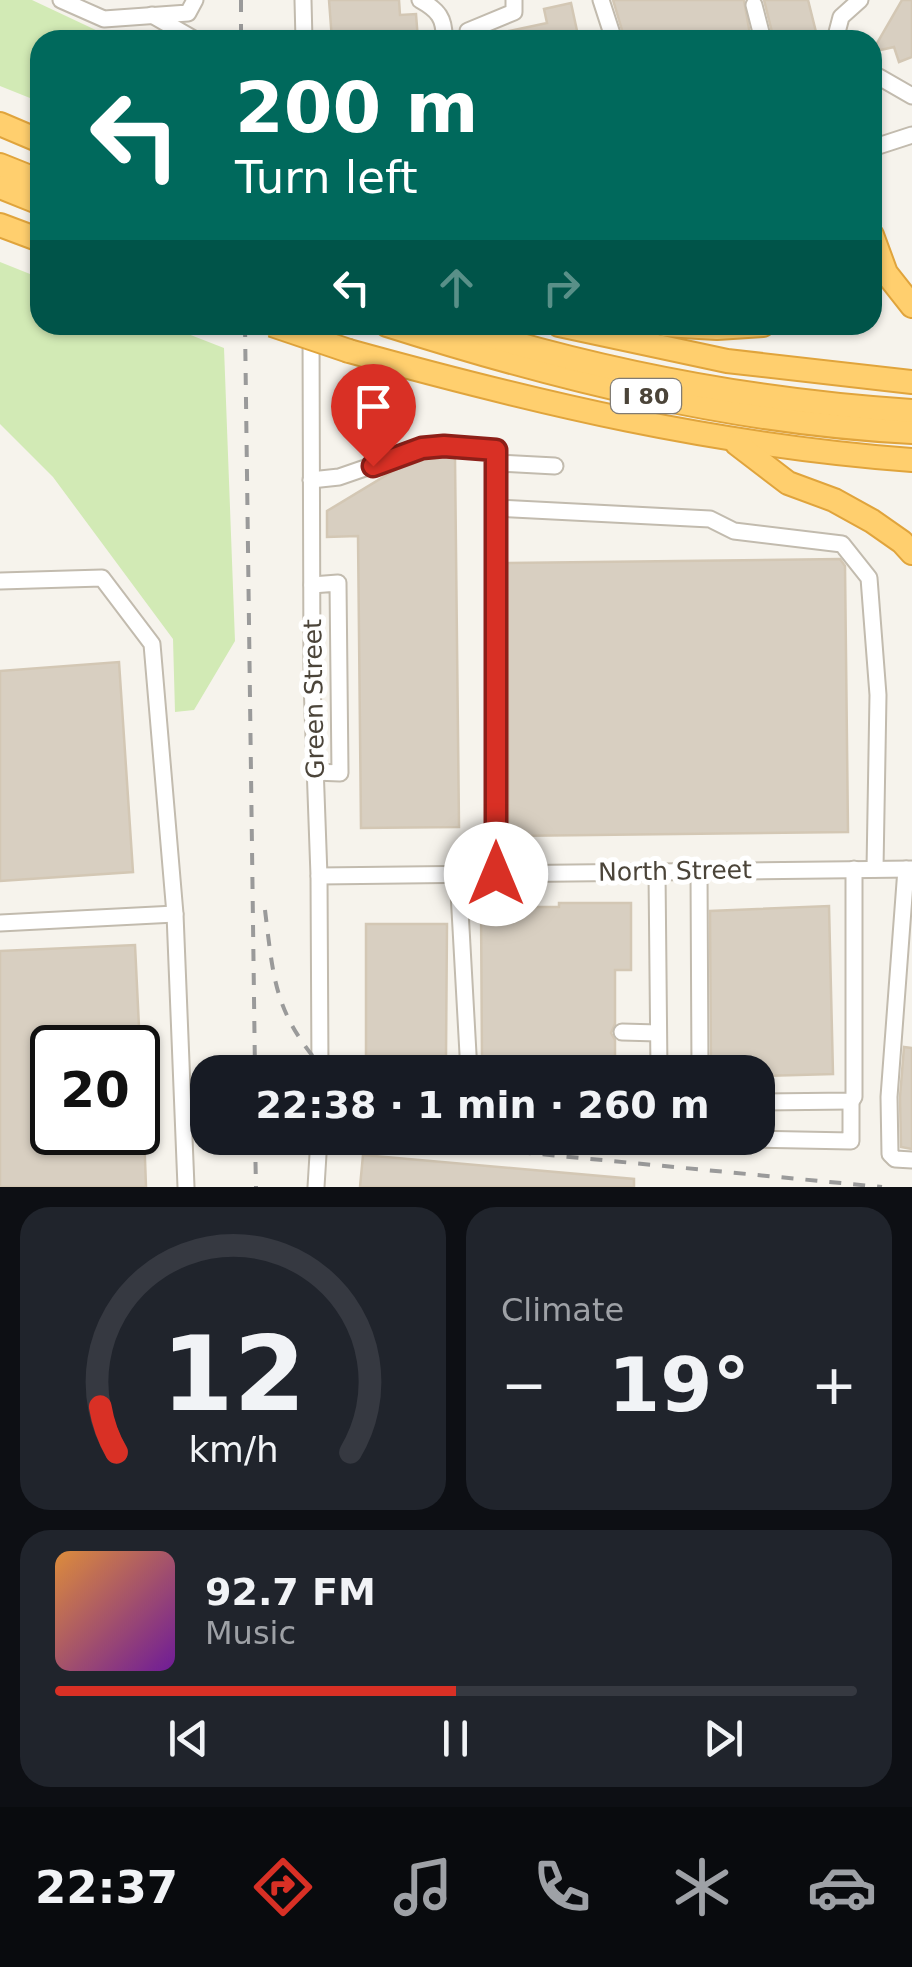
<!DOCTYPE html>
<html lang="en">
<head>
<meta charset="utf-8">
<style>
	body { margin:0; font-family:"DejaVu Sans",sans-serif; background:#20242c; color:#f1f3f6; height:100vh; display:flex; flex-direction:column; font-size:38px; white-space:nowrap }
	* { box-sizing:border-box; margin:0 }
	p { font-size:32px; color:#9ea1a6 }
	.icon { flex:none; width:55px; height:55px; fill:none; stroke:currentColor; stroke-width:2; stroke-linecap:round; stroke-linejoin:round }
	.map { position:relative; height:1187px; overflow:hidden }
	.details { display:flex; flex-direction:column; gap:20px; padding:20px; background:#0d0f14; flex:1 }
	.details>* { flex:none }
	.guide { position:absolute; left:30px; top:30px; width:852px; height:305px; border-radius:30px; box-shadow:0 2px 8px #0004; background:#00695c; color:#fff; overflow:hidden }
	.speed { position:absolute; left:30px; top:1025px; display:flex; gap:20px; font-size:50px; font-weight:700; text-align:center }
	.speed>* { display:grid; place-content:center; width:130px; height:130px; border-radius:50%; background:#171b24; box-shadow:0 2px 8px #0004; line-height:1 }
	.speed .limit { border:5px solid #111; border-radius:15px; background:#fff; color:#111 }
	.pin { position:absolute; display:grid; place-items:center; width:85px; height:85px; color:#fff; margin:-102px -42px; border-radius:50% 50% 50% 0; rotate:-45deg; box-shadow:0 0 10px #0007 }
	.pin .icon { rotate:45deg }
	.me { position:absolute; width:110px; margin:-55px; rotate:0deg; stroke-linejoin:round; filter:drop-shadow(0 0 8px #0008) }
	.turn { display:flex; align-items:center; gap:35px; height:210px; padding:0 40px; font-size:45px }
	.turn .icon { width:130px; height:130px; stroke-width:2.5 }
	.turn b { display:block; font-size:70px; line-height:85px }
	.lanes { display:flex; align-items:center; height:95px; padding:0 40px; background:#0003; justify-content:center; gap:50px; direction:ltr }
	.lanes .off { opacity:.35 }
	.big { font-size:75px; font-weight:700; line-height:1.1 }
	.details .card { flex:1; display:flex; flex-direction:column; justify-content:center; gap:15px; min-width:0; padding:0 35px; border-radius:30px; background:#20242c }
	.details .dial { align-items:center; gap:0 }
	.dial svg { height:260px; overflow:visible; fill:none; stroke:#363941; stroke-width:7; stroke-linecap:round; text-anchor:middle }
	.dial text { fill:#f1f3f6; stroke:none }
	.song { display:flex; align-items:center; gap:30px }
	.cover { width:120px; height:120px; border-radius:15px; background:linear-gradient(135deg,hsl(30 70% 55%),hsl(280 70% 35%)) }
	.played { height:10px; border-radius:5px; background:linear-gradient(90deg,#d93025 50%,#363941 50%) }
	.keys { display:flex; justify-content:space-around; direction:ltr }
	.heat { display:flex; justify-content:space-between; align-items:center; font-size:55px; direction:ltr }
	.details .tiles { flex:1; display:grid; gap:20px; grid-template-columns:1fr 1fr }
	.card:last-child { grid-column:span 2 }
	.trip { position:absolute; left:190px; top:1055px; width:585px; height:100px; border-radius:30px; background:#171b24; box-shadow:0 2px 8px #0004; font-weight:700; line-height:100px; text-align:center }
	.tabs { display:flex; height:160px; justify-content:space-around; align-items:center; background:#090b0e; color:#9ea1a6 }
	.tabs .icon { width:70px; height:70px }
	.tabs .active { color:#d93025 }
	.tabs b { font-size:45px; color:#f1f3f6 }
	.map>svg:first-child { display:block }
	.green { fill:#d2eab5 }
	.building { fill:#d8cfc1; stroke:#d3c7b4; stroke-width:2.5 }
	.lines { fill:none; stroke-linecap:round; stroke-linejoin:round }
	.minor-casing { stroke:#c2bbae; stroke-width:19 }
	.highway-casing { stroke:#e0a43c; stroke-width:26 }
	.minor { stroke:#fff; stroke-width:15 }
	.highway { stroke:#ffcf6e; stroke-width:22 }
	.rail { stroke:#9a9a9a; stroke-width:4; stroke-dasharray:12 12; stroke-linecap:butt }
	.highway-bridge-casing { stroke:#e0a43c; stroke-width:26; stroke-linecap:butt }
	.highway-bridge { stroke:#ffcf6e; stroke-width:22 }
	.route-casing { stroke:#8d1f18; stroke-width:25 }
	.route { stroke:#d93025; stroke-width:18 }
	.labels { text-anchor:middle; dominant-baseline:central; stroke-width:10; stroke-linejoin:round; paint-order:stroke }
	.shield { fill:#fff; stroke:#817c74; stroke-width:2.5 }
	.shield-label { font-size:22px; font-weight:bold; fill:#4b4439 }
	.street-label { font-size:25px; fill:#4b4439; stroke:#fff }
</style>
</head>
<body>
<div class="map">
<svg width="912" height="1187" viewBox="0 0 912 1187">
	<rect width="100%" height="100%" fill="#f6f3ec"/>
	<g class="green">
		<path d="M0,0H32L117,40H40V102L0,86Z"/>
		<path d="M0,262L40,278V325H165L224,348L235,641L194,710L175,712L173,639L53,477L0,424Z"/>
	</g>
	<g class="building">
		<path d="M329,0H399L400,15L416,14L418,40H332Z"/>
		<path d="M613,0H744L751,40H625Z"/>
		<path d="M764,0H808L818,40H774Z"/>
		<path d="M902,0H912V57L899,62L894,47L872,52Z"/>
		<path d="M571,3L579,40H491L490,35L547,23L544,9Z"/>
		<path d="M445,457L455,458L459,827L361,828L358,536L327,537V511L395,470L425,459Z"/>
		<path d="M840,559L845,566L848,832L509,836L507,563Z"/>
		<path d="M119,662L133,872L0,881V671Z"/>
		<path d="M559,903H631V970H615V1024L611,1033L615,1040V1072H558V1061H482L481,907H559Z"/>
		<path d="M829,906L833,1074L758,1076V1072H711L710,911Z"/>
		<path d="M366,924H447L446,1056H366Z"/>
		<path d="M135,945L140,1048H52V1132H144L146,1187H0V951Z"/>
		<path d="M904,1047L912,1048V1149L901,1147L900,1097Z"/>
		<path d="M363,1155L634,1179V1187H360Z"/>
	</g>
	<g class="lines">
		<g class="minor-casing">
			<g id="minor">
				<path d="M61,0L104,19L188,13L195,0"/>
				<path d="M303,0L304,40"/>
				<path d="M420,0C438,10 445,18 444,40"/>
				<path d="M601,0L614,40"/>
				<path d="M754,5L763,40"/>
				<path d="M152,15L192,38"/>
				<path d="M468,40V31L514,12V0"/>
				<path d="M835,40L841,17L860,0"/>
				<path d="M879,77L912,96"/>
				<path d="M872,148L912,135"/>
				<path d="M311,325L312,682L319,876L320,1072"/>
				<path d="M496,463L555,466"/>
				<path d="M311,480L339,477L423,448L445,446L495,450L497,874"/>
				<path d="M496,508L710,519L734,531L842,544L869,578L878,695L875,869"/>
				<path d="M0,581L102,578L152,644L175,914L186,1187"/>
				<path d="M312,585L338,583L340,773L315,772"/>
				<path d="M906,869L889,1097L890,1154L895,1159L912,1160"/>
				<path d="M699,871L700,1072"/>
				<path d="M657,872L659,1072"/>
				<path d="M458,874L469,1072"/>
				<path d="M319,876L912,869"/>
				<path d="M0,923L175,914"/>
				<path d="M622,1032L658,1033"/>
				<path d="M758,1102L851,1101L854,1097V869"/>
				<path d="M703,1138L851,1141V1101"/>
				<path d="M316,1187L319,1138"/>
			</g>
		</g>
		<g class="highway-casing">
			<g id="highway">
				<path d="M0,124L40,141"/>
				<path d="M0,165L40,181"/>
				<path d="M0,187L40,203"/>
				<path d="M0,225L40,240"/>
				<path d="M872,235L886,273L912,306"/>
				<path d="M387,325C557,379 732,423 912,432"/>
				<path d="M454,325C603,372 756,401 912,411"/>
				<path d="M559,325L727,361L912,382"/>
				<path d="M664,325L717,328L763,325"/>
				<path d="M349,351C541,404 713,445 912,460"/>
				<path d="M737,444L788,483L834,500L872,521L902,542L912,553"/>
			</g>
		</g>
		<use href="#minor" class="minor"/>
		<use href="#highway" class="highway"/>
		<g class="rail">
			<path d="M241,0V40"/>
			<path d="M245,325L255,1072"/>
			<path d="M265,910C274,984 275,1014 326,1072"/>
			<path d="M255,1138L256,1187"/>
			<path d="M424,1138L456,1146L882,1187"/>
		</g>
		<g class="highway-bridge-casing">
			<path id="highway-bridge" d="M272,325L349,351"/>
		</g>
		<use href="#highway-bridge" class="highway-bridge"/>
	</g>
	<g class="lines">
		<g class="route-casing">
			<path id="route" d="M373,466L422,448L444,446L496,450V874"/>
		</g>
		<use href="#route" class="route"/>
	</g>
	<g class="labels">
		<rect class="shield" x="611" y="379" width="70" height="34" rx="8"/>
		<g class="shield-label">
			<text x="646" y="396">I 80</text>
		</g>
		<g class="street-label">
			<text transform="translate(314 699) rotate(-91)">Green Street</text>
			<text transform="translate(675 871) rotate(-1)">North Street</text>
		</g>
	</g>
</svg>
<div class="speed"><div class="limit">20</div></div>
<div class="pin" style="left:373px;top:466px;background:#d93025"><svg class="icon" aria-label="arrive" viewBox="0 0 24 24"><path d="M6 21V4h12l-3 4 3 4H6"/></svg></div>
<svg class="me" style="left:496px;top:874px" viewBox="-20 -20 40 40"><circle r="19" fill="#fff"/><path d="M0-13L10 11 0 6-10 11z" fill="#d93025"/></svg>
<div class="trip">22:38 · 1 min · 260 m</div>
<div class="guide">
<div class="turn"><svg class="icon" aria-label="left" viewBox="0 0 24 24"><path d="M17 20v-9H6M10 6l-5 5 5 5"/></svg><div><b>200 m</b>Turn left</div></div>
<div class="lanes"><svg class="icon" aria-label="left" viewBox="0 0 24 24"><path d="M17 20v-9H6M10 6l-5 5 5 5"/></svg><svg class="icon off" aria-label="ahead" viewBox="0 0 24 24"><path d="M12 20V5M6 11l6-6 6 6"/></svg><svg class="icon off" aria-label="right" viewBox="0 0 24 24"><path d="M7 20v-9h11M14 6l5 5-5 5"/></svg></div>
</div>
</div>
<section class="details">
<div class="tiles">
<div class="card dial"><svg viewBox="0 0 100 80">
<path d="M14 69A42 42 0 1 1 86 69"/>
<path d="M14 69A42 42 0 0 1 9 55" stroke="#d93025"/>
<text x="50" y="56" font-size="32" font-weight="700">12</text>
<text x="50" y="72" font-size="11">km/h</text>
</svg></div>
<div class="card"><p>Climate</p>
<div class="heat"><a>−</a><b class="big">19°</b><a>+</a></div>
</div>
<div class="card">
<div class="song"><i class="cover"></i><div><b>92.7 FM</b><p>Music</p></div></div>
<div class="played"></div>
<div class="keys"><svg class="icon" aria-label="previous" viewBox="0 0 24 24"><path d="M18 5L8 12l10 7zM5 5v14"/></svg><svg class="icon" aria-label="pause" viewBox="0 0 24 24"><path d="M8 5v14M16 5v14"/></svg><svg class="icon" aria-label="next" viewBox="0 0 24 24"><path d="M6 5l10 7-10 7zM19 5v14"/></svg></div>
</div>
</div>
</section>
<nav class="tabs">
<b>22:37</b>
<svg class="icon active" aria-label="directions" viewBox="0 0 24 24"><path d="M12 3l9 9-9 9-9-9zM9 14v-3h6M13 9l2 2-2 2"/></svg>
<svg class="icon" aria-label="music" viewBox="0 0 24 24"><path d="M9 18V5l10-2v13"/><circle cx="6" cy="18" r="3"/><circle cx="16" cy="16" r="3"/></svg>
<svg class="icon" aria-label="phone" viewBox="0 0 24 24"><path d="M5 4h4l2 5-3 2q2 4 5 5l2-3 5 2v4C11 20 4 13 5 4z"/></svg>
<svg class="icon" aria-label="climate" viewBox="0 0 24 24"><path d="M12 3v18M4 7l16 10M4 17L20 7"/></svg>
<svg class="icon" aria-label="car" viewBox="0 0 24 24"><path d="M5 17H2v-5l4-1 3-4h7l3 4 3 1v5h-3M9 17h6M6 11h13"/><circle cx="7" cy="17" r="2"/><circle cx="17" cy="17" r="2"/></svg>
</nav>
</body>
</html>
